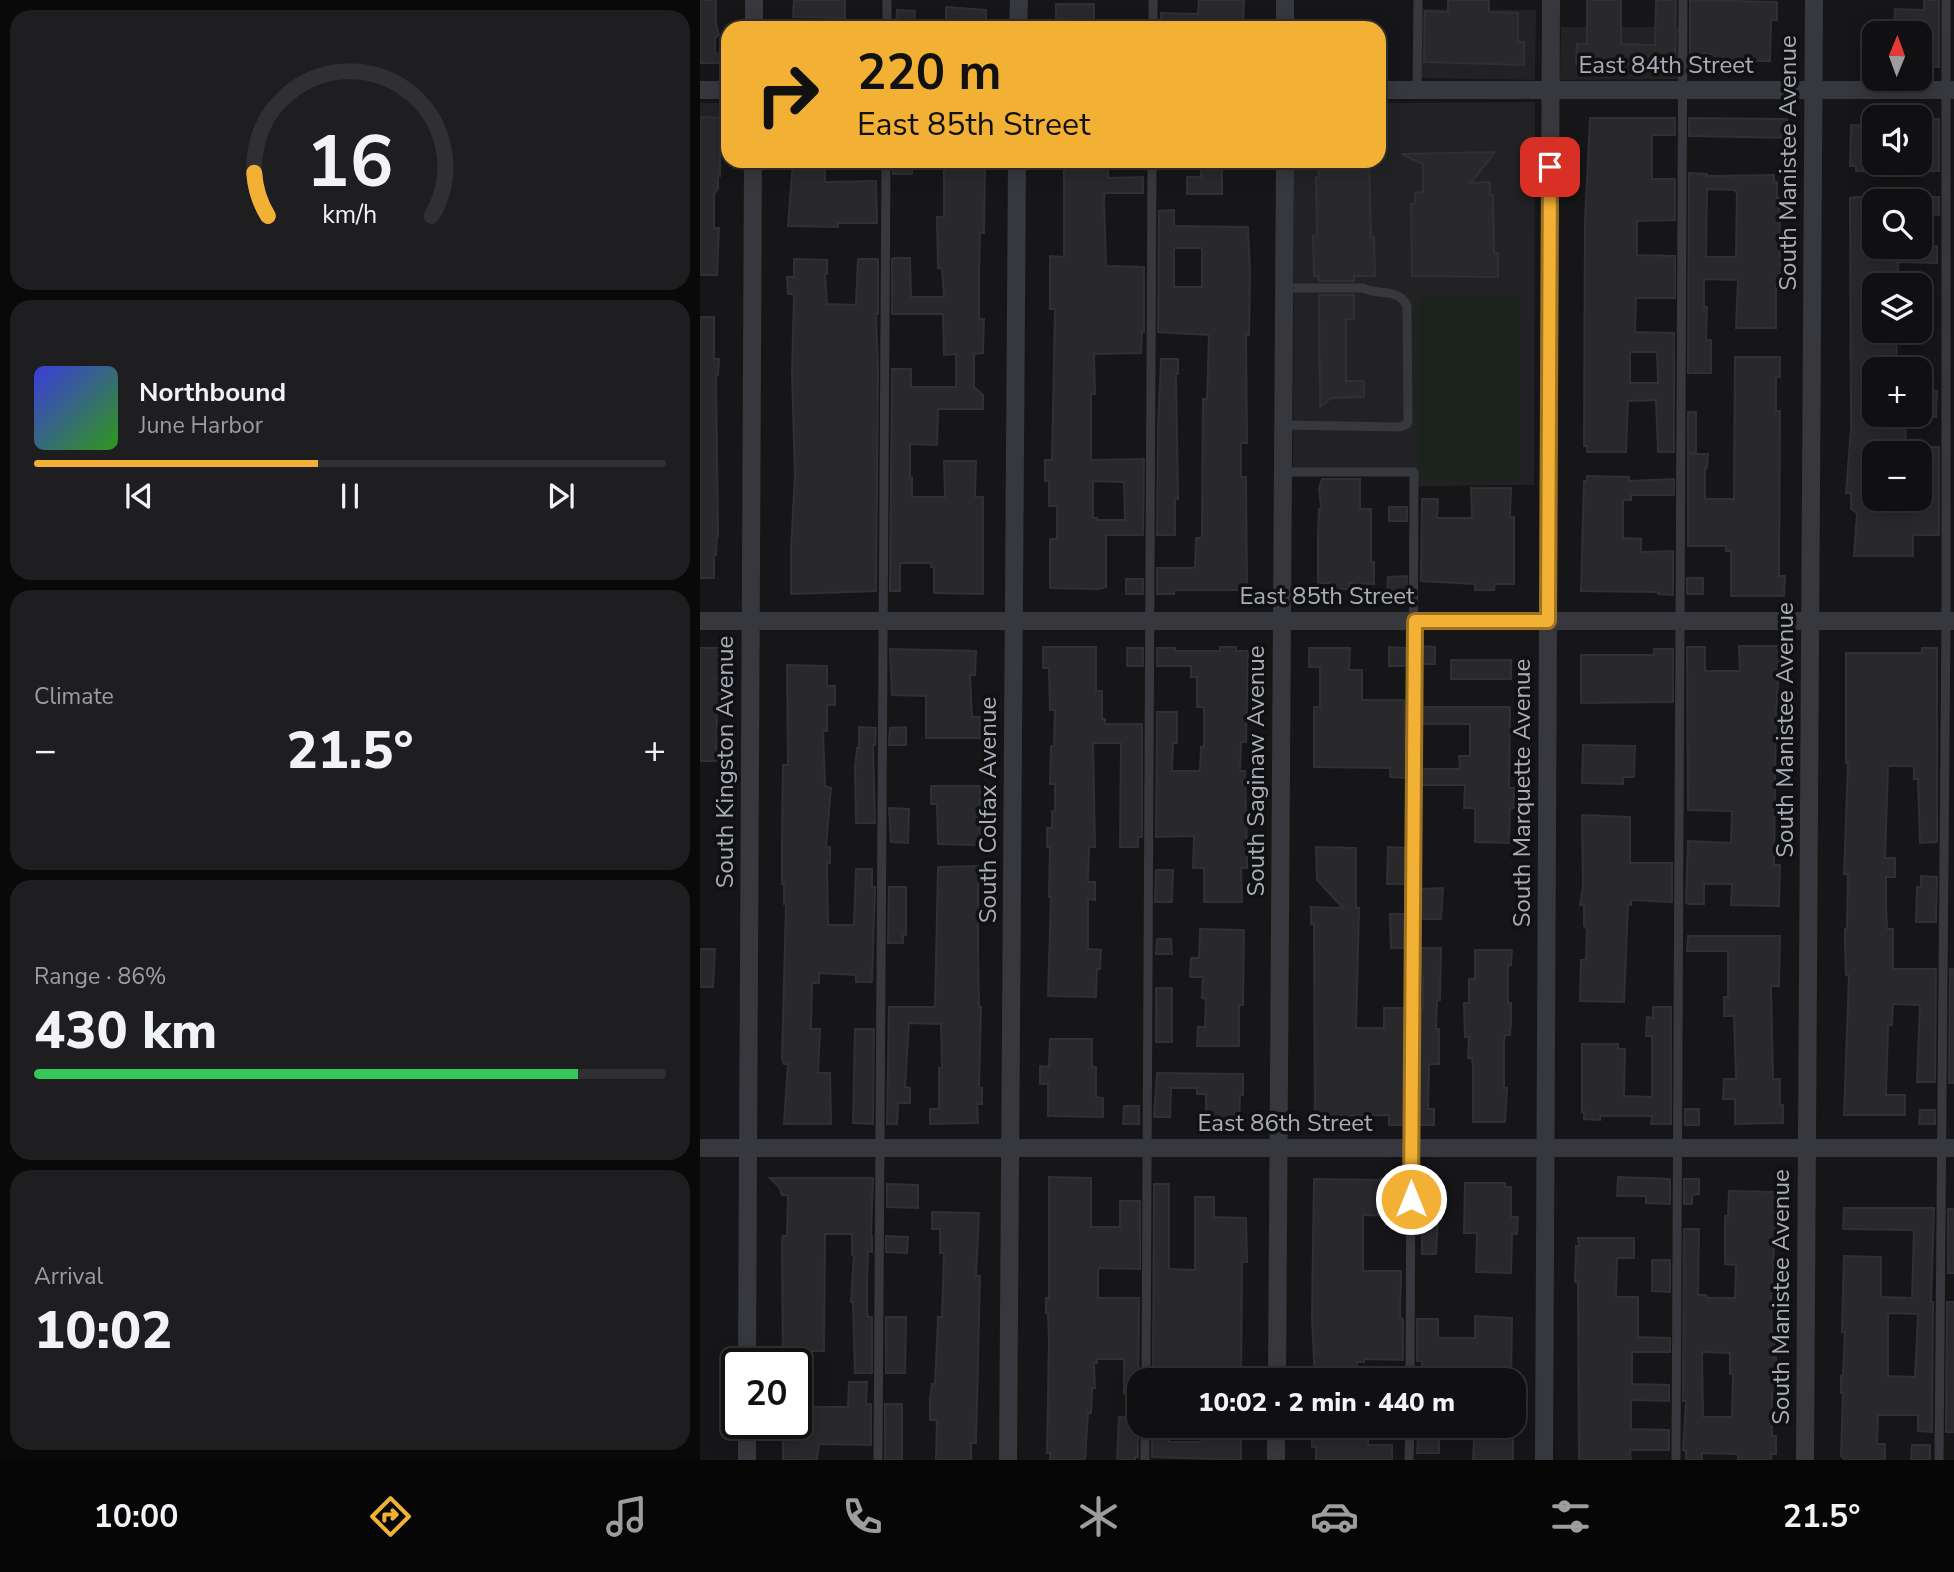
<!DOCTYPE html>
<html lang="en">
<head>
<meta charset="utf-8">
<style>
	body { margin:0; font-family:"Nunito Sans",sans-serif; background:#1e1e20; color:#f1f3f6; height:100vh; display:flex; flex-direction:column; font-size:26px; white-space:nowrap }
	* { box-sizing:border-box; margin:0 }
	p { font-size:23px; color:#9c9d9f }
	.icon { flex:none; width:38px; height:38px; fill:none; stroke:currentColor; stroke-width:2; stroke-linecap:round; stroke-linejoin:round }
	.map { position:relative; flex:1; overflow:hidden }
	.drawer { display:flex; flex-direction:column; gap:10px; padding:10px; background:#09090a; width:700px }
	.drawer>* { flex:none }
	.banner { position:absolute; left:21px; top:21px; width:665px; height:147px; border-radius:21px; box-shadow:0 4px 18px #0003,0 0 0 2px #303032; background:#f2b134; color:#111; overflow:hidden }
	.needle { width:46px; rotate:1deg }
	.tools { position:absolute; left:1162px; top:21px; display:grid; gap:14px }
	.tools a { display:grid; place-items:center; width:70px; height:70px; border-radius:14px; background:#101012; box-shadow:0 4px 18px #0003,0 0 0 2px #303032; font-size:35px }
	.speed { position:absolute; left:21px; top:1348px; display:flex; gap:14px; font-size:35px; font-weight:700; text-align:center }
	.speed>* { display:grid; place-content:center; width:91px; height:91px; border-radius:50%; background:#101012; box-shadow:0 4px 18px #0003,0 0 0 2px #303032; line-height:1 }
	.speed .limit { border:4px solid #111; border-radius:10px; background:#fff; color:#111 }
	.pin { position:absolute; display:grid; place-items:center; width:60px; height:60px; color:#fff; margin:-30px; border-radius:14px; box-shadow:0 4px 10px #0006 }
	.me { position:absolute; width:77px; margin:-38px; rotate:0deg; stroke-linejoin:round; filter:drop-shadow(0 0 5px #0008) }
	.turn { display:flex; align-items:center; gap:24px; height:147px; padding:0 21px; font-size:32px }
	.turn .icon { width:91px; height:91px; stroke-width:2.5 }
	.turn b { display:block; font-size:49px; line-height:60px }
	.big { font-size:52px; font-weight:800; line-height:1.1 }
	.drawer .tile { flex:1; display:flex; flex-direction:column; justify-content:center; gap:10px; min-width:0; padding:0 24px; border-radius:21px; background:#1e1e20 }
	.drawer .dial { align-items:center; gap:0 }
	.dial svg { height:182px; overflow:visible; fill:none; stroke:#303032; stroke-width:7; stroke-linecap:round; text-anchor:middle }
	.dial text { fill:#f1f3f6; stroke:none }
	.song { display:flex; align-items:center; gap:21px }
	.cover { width:84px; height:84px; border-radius:10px; background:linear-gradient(135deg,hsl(240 70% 55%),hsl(110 70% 35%)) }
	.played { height:7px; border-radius:4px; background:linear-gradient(90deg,#f2b134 45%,#303032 45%) }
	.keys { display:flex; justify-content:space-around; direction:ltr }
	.heat { display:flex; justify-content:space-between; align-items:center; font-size:38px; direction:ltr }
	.charge { height:10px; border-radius:5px; background:linear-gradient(90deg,#34c759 86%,#303032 0) }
	.trip { position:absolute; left:427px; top:1368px; width:399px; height:70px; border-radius:21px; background:#101012; box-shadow:0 4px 18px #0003,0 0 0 2px #303032; font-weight:800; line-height:70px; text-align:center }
	.tabs { display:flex; height:112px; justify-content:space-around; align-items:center; background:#060607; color:#9c9d9f }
	.tabs .icon { width:49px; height:49px }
	.tabs .on { color:#f2b134 }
	.tabs b { font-size:32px; color:#f1f3f6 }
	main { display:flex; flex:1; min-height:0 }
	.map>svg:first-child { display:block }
	.built { fill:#222225 }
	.green { fill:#1c231d }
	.building { fill:#29292c; stroke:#303034; stroke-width:2; fill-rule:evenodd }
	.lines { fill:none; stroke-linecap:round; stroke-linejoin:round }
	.service { stroke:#37383d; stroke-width:9 }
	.minor { stroke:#37383d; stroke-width:18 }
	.route-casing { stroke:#9d7322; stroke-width:18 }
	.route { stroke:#f2b134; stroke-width:12 }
	.labels { text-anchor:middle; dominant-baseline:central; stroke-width:7; stroke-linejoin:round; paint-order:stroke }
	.street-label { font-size:24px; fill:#a8adb8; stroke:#111113 }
</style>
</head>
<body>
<main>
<section class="drawer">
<div class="tile dial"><svg viewBox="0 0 100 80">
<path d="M14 69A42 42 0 1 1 86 69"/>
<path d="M14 69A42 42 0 0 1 8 50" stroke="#f2b134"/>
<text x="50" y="56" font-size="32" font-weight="700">16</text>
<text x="50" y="72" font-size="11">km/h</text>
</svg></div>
<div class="tile">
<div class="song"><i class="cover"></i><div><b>Northbound</b><p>June Harbor</p></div></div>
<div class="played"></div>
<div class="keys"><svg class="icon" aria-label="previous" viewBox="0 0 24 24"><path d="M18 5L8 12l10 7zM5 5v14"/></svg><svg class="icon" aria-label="pause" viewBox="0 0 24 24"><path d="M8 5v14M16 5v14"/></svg><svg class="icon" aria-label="next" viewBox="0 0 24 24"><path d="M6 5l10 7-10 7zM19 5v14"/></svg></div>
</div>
<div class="tile"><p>Climate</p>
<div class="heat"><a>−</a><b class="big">21.5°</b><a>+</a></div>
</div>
<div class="tile"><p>Range · 86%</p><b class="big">430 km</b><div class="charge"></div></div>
<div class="tile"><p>Arrival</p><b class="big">10:02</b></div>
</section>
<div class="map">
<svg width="1254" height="1460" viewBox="0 0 1254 1460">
	<rect width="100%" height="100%" fill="#161618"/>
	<g class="built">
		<path d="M718,9L836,10L835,80L717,78Z"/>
		<path d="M861,27H983V79L860,80Z"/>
		<path d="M835,102L834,485L714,486V473H593L594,161H679V103Z"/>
		<rect x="0" y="103" width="28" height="37"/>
	</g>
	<path class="green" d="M818,297L820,481L719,483V298Z"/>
	<g class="building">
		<path d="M0,0H16V24L19,35L15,38V52L28,60V63H0Z"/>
		<path d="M94,0H145V18L93,17Z"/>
		<path d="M499,0H544L543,28H460L461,13L498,14Z"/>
		<path d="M748,0H789V12L818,13V42H824V65L724,62L725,11L748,12Z"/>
		<path d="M887,0H921V44L955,45L956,0H976L975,65L876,64L877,44H887Z"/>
		<path d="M990,0L1077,2V20H1071L1070,61H1014V54L990,53Z"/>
		<path d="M1224,0H1239V67H1220V33H1216V25L1194,24L1195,9L1224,10Z"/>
		<path d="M356,4H394V21L356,19Z"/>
		<path d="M246,7L286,10V28H246Z"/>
		<path d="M197,10L215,11L214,26L196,25Z"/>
		<path d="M0,117L27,118V137H20V176H18V189L14,194V228H19L17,275H0Z"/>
		<path d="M890,118H975V135H952V179H975V220L937,221V255L975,256V298H936L935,332L974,333V452H958L956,400L928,401L926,452H887V446H884L885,220ZM930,352H957L958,383H930Z"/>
		<path d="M989,118L1087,119V138L989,136Z"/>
		<path d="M1225,119H1239V171H1223Z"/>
		<path d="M1151,125L1174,126V171H1156V166H1150Z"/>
		<path d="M795,152L771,183L790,182V195H793L794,253H798V277L712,276L711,204H715V193L723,192V164L701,154Z"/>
		<path d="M93,161H125V182L176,181L177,223H138V227L88,226Z"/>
		<rect x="193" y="161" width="19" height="13"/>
		<path d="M244,161H285L284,233H280L279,275V319H284L283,353L274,354V387L283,395V409H238L237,445L210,444V478H212V497H245L244,461H276L275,497H283V594L234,593V567H231V563H200V591H190L192,369H211V387H256V354L244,355L243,314H192V259L194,258H210L211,297H244L242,269L238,268L237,217H244Z"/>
		<path d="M364,161H408V178L443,177V193H405L404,198L406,266L444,267V332L442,331L441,353L394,354L395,394H391V460L444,459L443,535H406V587L398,589L350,588V539H357V506H349V481H345V460H352L355,309H350V256L364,257ZM393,481L424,482L425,520H397V518H393Z"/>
		<path d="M501,161H522V194H487V177H501Z"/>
		<path d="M618,161H669L671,237H674L675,276H654V281H619L618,276H614L613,236L617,235L616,177H619Z"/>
		<path d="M989,173L1007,174V176L1074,175V182H1077V198H1079L1081,280H1076V328H1036L1038,280L1004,279V307H1007L1006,340H1011V373H988ZM1007,189L1034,190L1037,193L1036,257H1006Z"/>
		<path d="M1154,197H1174V247L1237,246V263L1198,262V285H1174V331H1197L1196,369H1174V418H1206L1205,453H1174V499L1221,498L1222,447H1239V535H1213V556H1154L1157,513L1151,509V493H1146L1151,429L1150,198Z"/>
		<path d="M1222,197H1239V215L1222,214Z"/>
		<path d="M474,210V226L548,227L550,272L549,335L546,334L547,443H541V477H546L547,590H474V594H457V568H495L496,538H502L503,399H507L509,335L458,332L459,211ZM474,248H502V287H474Z"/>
		<path d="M94,259L127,260V274H125L127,304L156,305L158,259H178V314H176L178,369L176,591L91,594V549L95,475L92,374L94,294H88L87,277H94Z"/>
		<path d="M619,295H654V319H646V381H663L664,383V397L631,398L620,407Z"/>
		<path d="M0,317H14V359H19L18,375L16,376L18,536H17L16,555H14V578H0Z"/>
		<path d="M1035,357H1080V377H1076V411H1080L1079,576H1085L1084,596H1031V551H1026V546H988V454H1008L1007,468L1005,467V499H1034Z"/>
		<path d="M461,359H478V374H476L478,499H475V535H457L458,429Z"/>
		<path d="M1220,391H1237L1236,417H1220Z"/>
		<rect x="988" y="412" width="8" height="40"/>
		<path d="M887,476L929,477V481L974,479V495H931V500H923V538L941,539V552L973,551V595L958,594V592L881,591L884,481H887Z"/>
		<path d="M622,479H660V509H671V562H674V584L649,583V589H631V583H618V536L619,509H621L619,488Z"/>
		<path d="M771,488H811L810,517H814V584H795L794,590H775V584L721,581L722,499H738L737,518H772Z"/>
		<rect x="689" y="507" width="18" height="14"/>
		<path d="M707,576L706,596H687L688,577Z"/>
		<rect x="987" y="578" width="16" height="16"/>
		<rect x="426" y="579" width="17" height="15"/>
		<path d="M720,646L735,647V664H720Z"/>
		<path d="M1039,646H1087V666H1079L1076,714L1074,865H1080L1079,906L1031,905L1032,884H1004V904H988L986,902L988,841L1031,843L1032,811L988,810L987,647H1005V671H1040Z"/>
		<path d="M343,647H396V691H402V719H405V724H442V837H438V847H420L421,743H393L395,847H389L388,882H395V900L388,899V949L401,950L400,969H397L396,997L348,996L351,897H349L350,847H347V828H352V811H355V784H350L351,746H354L355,710H350L349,668H343Z"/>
		<path d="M520,647H536V651H548L546,742H541L540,771H545L547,849V868H541L542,902H504V868H493L494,836L456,837L457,712H477V743H473L472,771H500L501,747H504V707H497V677H491V666H457V648H475V651H520Z"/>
		<path d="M689,647L706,648V666H689Z"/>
		<path d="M0,648H24V665H21V707H17L16,761H0Z"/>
		<rect x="427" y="648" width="16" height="18"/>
		<path d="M609,648H650L649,670H662V700H704L706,778L690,777V768L614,767V707H620V667H609Z"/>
		<path d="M1222,648H1237V842L1220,843L1218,779H1214V766H1188L1185,858H1195V877H1186V907L1187,929H1193V969H1236L1235,1082H1217L1220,1005L1193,1004L1192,1025H1188L1186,1095H1205V1115H1144L1149,975H1146L1145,948V929H1147L1148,874H1144L1148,763H1146V653H1222Z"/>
		<path d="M190,649L276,651L275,675H270L272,717H280V738H226V696L192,695Z"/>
		<path d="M954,649H973V702L881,703V655H954Z"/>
		<rect x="751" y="660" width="60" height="19"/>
		<path d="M87,665L127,666V686H135V705H127V731H123L125,786L131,788L126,847H130V863H127L128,925H154L156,869H172V887H175L172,982H156V975L119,973V983H112L111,1029H120L118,1073H130L131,1124H84L88,1064H84L82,1058L86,904H84V884H82V843L83,765H88Z"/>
		<path d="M720,707H810L809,788H814V808H810L809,843L775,842V808H764L765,785H721V769H760L759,756H770V724H720Z"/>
		<path d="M159,727L176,728L175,745H173L175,823H156L155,767L157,748H159Z"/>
		<path d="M206,727V745H189L190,728Z"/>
		<path d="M883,745L935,746L934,777H923V784L882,783Z"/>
		<path d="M231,786H280V843L278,845L238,844L237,804H231Z"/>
		<path d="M189,808L209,809L208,843L191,842Z"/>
		<path d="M882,815L930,817V863H972V902L931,900V905H928L924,1002L880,1001L881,960H886L887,929L884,926V905H880L883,885Z"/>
		<path d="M616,847L656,848V908H659L656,1028H684V1008H705L704,1125H689V1115L615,1116L614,924H611V907L643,908L617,880Z"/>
		<path d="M688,847L705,848V884H687Z"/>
		<path d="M278,866V948L279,1007H281L279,1088H282V1104H277L278,1123L230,1124V1109H239V1068H242L241,1024L209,1023L205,1087L210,1088V1103H198L197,1124H187L189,1007H235L238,867Z"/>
		<path d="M456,870H473L472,902H455Z"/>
		<path d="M1221,876L1237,877L1236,922H1216L1217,887H1221Z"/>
		<path d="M189,887H206V935H203V943H188Z"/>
		<path d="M743,888L741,919H722L721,889Z"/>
		<path d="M690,914H705L704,948H691Z"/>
		<path d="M500,929L544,930L543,1005H539V1046H497L498,1027H505L506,999L502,998L503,977H490L491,958H499Z"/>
		<path d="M988,936H1080L1079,986H1071L1073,1079H1080V1105H1083V1123L1035,1124V1099H1023L1024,1079H1036L1034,1016H1024V997H1028V951H987Z"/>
		<path d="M457,939H471L472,954H456Z"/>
		<path d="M721,948H741L740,1000H737L736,1029H739V1064H729L728,1109H734V1125H718L719,1008H723V976H720Z"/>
		<path d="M0,949H15L13,987H0Z"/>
		<path d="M775,950H812L811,965H808V1003H811V1023L810,1035H805L804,1044V1088H807L805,1122H773V1065L772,1058H768L769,1037H765L764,1003H769V979H775Z"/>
		<path d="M1250,969H1254V1083H1249Z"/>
		<rect x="456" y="988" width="16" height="54"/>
		<path d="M953,1007H971V1124H951L952,1116H900V1120L884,1119V1112H882V1044H918V1049H925L924,1096L952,1097V1036H946L947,1017L953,1018Z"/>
		<path d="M155,1029H174L173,1124L153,1123Z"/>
		<path d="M350,1039H392V1067H396V1097L403,1098V1117L348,1116V1084H340V1066L349,1067Z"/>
		<path d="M457,1073L543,1074V1095H540L539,1122L506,1121V1094H497V1088H471L470,1117H454Z"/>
		<path d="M424,1106H439V1124H423Z"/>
		<rect x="985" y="1109" width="14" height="16"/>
		<path d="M1220,1110H1235V1124H1219Z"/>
		<path d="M349,1177L391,1178V1227H420V1201H440V1269L399,1268L398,1271V1298H439L438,1394L424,1393V1359H397V1363H394L395,1388H392L391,1413H388L385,1460H350V1453H347L349,1341L348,1313H346V1298H349Z"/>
		<path d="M918,1177L970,1179V1204L946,1203V1196H917Z"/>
		<path d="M70,1178H173L171,1235L172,1236V1252L168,1251L167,1286V1310L168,1317H172V1373H155L153,1302H151L154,1255H152V1234H125L124,1351H107V1363H83L82,1241L83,1236H87L88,1195H82L80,1188Z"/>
		<path d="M681,1178H704V1216L663,1215V1271H701L700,1318L703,1319V1360L664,1359V1362H657V1381H615L612,1317L614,1179L681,1180Z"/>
		<path d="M718,1178H736L735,1182L740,1183L736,1254H722V1216H718Z"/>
		<path d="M984,1179H999V1194L992,1195V1204H984Z"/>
		<path d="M765,1183H805V1187H811V1217H818L817,1234H812L811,1273L776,1272L777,1233H764Z"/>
		<path d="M187,1184L218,1185V1208L187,1207Z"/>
		<path d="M454,1184H469V1269L495,1270V1197H514V1217L546,1218L547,1262H542L541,1381H453Z"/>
		<path d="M1029,1191L1077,1192L1078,1232H1075L1071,1298L1072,1338H1075L1074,1358H1076L1077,1377V1393H1072V1436H1076V1454H1071V1460H1038V1454L1002,1453V1460H986V1451L983,1450L986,1401H983L984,1229H999L998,1295H1006L1008,1298H1035L1036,1265L1025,1264V1216H1028ZM1002,1352L1030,1353V1374H1033L1032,1417H1003Z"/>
		<path d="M1144,1208H1234L1231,1302H1233L1232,1432L1218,1431V1415H1178L1177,1444H1185V1460H1145L1141,1456L1143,1393H1141V1376H1143L1145,1332H1142L1144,1256L1181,1257V1297L1212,1298L1214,1230L1143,1229ZM1190,1313L1218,1314L1215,1377L1188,1376V1315Z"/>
		<rect x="1248" y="1209" width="6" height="64"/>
		<path d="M232,1212L279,1213L276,1276H280L276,1443H271V1460H236L237,1420H230V1400L232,1384H235L238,1317H242L244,1253H240V1229H232Z"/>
		<path d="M186,1236L208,1237L207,1253L186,1252Z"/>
		<path d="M878,1238H934V1258H917L916,1297H938V1337L970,1338V1352H932V1384L969,1385V1401L931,1400V1429L969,1430V1450H930L931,1460H879L878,1282H875L876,1246H879Z"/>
		<path d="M952,1260H970V1292L952,1291Z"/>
		<path d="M1247,1302H1254V1432H1246Z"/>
		<path d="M775,1316L812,1318L811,1381H721L722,1361H717V1319H738V1338H775Z"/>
		<path d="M186,1317H206L205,1373H186Z"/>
		<path d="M149,1382H167L166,1404H171V1445L119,1444L117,1460H83V1434L87,1435V1423H96V1407H148Z"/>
		<rect x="185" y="1404" width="17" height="56"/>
		<path d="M419,1417L434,1418V1426H438V1457H435V1460H417Z"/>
		<path d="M452,1426H469V1442H500L501,1426H541V1460L452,1457Z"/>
		<path d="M612,1426H668V1445H692V1460H616V1447H612Z"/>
		<path d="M721,1426H739V1453H717L718,1437H721Z"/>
		<path d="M774,1437L813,1438V1460H773Z"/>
		<path d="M1212,1445H1230V1460H1211Z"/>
	</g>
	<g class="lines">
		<g class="service">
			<path d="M187,28V0"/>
			<path d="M453,28V0"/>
			<path d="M717,90L718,0"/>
			<path d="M583,425L700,427L707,424L708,421L707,306C698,287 678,296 663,288H584"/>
			<path d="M583,472H714L710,1381"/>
			<path d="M446,1381L452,161"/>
			<path d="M178,1460L186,161"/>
			<path d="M445,1460V1426"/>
			<path d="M709,1460L710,1426"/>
			<path d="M976,1460L983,0"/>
			<path d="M1239,1460L1246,621V0"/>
		</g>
		<g class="minor">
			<path d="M54,28V0"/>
			<path d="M318,28L319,0"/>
			<path d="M585,28V0"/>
			<path d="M0,90H28"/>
			<path d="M679,90H1254"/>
			<path d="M0,621H1254"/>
			<path d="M0,1148H1254"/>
			<path d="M47,1363L53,161"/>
			<path d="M577,1381L585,161"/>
			<path d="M47,1423V1460"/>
			<path d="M308,1460L317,161"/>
			<path d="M576,1460V1426"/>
			<path d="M844,1460L851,0"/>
			<path d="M1105,1460L1114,0"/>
		</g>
	</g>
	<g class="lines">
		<g class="route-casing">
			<path id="route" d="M711,1199L715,621H848L850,167"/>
		</g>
		<use href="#route" class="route"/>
	</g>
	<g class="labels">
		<g class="street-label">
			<text x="966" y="65">East 84th Street</text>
			<text transform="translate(1088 163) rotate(-90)">South Manistee Avenue</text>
			<text x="627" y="596">East 85th Street</text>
			<text transform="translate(1085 730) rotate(-90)">South Manistee Avenue</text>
			<text transform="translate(25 762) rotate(-90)">South Kingston Avenue</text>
			<text transform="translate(556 771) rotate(-90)">South Saginaw Avenue</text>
			<text transform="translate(822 793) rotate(-90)">South Marquette Avenue</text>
			<text transform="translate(288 810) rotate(-90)">South Colfax Avenue</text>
			<text x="585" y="1123">East 86th Street</text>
			<text transform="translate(1081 1297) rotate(-90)">South Manistee Avenue</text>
		</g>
	</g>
</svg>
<div class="tools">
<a><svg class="needle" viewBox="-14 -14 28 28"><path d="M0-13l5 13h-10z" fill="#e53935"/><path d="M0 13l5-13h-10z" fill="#9c9d9f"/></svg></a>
<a><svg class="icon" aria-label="sound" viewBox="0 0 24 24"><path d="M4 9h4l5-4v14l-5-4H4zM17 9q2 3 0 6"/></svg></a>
<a><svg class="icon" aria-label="search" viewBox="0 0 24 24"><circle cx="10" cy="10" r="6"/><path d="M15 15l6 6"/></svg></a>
<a><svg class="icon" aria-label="layers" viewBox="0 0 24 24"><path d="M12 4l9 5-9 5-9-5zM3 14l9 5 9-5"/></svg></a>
<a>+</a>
<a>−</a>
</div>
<div class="speed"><div class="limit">20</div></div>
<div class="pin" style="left:850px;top:167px;background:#d93025"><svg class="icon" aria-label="arrive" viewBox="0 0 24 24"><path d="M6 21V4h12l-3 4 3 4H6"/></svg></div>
<svg class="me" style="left:711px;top:1199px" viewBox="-20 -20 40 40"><circle r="17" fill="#f2b134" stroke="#fff" stroke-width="3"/><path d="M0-11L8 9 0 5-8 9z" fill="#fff"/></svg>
<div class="trip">10:02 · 2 min · 440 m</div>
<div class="banner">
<div class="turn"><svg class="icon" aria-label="right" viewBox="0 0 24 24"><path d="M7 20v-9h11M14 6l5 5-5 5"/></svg><div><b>220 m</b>East 85th Street</div></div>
</div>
</div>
</main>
<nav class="tabs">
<b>10:00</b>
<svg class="icon on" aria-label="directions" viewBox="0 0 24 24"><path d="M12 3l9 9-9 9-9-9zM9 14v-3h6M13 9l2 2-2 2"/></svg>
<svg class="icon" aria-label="music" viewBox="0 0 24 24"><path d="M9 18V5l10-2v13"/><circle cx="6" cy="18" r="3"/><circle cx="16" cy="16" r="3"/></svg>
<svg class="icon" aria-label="phone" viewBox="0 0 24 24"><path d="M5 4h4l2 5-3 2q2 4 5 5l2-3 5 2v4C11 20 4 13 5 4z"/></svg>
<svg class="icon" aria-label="climate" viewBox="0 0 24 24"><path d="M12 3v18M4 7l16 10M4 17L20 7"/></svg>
<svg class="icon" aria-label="car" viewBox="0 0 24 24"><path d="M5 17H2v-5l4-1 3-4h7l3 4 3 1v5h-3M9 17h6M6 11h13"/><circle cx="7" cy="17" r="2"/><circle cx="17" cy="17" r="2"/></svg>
<svg class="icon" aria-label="filters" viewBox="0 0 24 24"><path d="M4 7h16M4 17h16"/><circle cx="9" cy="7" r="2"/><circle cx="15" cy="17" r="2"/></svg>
<b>21.5°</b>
</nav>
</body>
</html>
